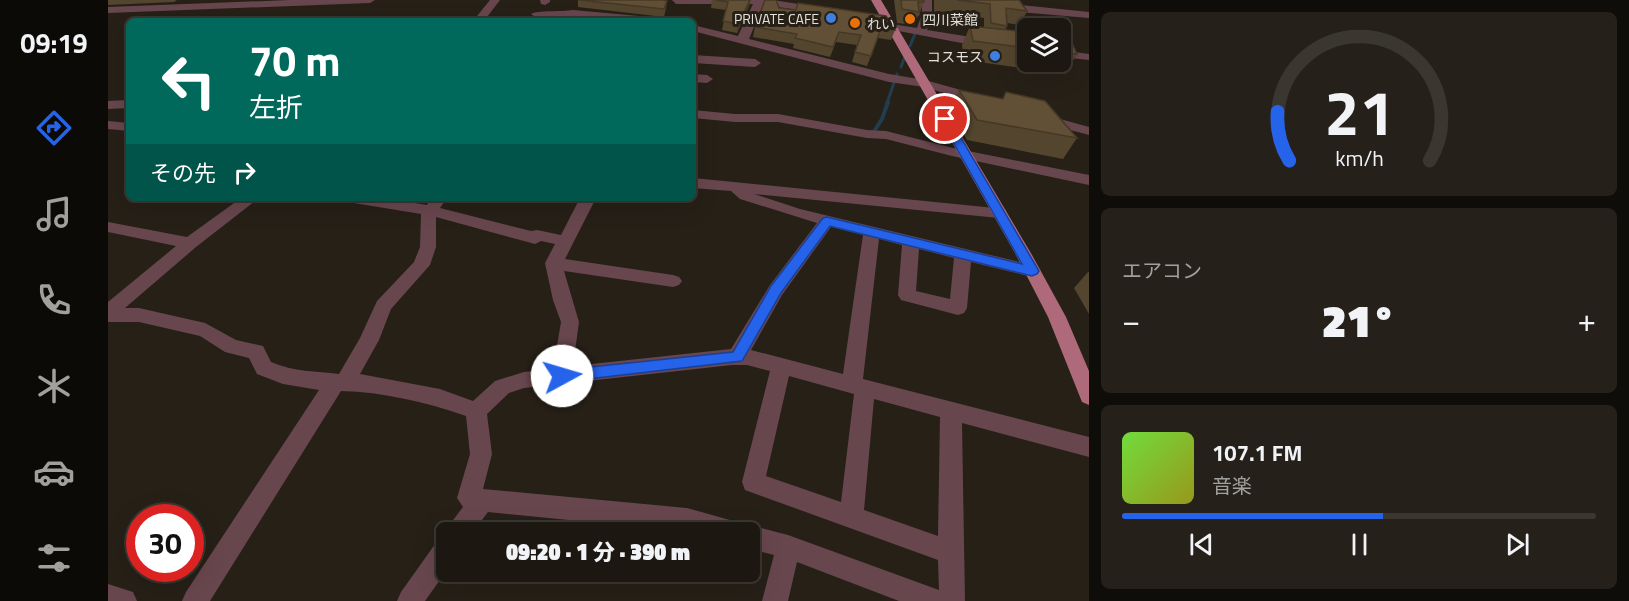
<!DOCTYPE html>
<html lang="ja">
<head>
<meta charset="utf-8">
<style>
	body { margin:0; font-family:"Titillium Web","Noto Sans JP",sans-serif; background:#25211a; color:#f1f3f6; height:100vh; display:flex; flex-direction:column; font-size:22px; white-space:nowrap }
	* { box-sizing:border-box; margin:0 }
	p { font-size:20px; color:#a0a09f }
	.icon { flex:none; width:33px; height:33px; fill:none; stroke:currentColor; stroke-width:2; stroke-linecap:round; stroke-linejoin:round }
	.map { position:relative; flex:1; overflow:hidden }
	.side { display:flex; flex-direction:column; gap:12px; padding:12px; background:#0f0d09; width:540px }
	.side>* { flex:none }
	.guide { position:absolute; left:18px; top:18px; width:570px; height:183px; border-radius:9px; box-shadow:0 6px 24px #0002,0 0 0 2px #3a3731; background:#00695c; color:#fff; overflow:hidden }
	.fabs { position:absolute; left:909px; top:18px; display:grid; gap:12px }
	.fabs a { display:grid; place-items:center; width:54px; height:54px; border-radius:9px; background:#1c1811; box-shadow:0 6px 24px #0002,0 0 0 2px #3a3731; font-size:30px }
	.speed { position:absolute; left:18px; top:504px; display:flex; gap:12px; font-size:30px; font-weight:700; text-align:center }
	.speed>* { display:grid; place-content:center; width:78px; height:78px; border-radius:50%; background:#1c1811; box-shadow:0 6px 24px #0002,0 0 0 2px #3a3731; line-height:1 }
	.speed .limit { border:9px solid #d22; background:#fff; color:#111 }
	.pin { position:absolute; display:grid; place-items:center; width:51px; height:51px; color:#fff; margin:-26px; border:3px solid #fff; border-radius:50%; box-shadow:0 2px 6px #0007 }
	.me { position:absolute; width:66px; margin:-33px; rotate:84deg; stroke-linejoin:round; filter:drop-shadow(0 0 4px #0008) }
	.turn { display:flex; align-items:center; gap:21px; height:126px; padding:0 24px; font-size:27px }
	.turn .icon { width:78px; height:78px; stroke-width:2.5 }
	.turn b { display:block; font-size:42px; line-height:51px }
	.then { display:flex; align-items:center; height:57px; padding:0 24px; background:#0003; gap:12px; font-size:22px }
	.big { font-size:45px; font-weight:800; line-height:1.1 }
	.side .card { flex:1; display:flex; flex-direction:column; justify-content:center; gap:9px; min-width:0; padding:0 21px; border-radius:9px; background:#25211a }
	.side .dial { align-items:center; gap:0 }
	.dial svg { height:156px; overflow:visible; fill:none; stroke:#3a3731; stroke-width:7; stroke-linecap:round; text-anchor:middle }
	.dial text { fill:#f1f3f6; stroke:none }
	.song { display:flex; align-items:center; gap:18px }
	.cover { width:72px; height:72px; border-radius:9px; background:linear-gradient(135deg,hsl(100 70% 55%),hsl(60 70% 35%)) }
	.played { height:6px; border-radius:3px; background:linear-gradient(90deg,#2563eb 55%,#3a3731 55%) }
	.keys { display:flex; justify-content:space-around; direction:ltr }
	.heat { display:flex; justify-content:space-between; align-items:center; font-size:33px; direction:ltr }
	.trip { position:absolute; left:328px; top:522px; width:324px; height:60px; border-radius:9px; background:#1c1811; box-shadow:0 6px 24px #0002,0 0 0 2px #3a3731; font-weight:800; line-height:60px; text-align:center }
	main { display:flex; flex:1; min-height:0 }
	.dock { display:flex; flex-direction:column; width:108px; justify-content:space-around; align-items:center; background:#0b0a07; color:#a0a09f }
	.dock .icon { width:42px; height:42px }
	.dock .on { color:#2563eb }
	.dock b { font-size:27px; color:#f1f3f6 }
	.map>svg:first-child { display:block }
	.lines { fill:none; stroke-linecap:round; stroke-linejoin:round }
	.stream-far1 { stroke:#203e4f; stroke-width:3 }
	.stream { stroke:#203e4f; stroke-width:4 }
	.minor { fill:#68464e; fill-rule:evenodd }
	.major { fill:#ae697a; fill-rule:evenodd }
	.wall { fill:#54452e }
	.shaded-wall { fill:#453826 }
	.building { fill:#625036; stroke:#453826; stroke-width:1.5 }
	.route { fill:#2563eb; stroke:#184099; stroke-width:1.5 }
	.shop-dot { fill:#3f7fe0; stroke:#262017; stroke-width:2 }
	.food-dot { fill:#e8710a; stroke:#262017; stroke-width:2 }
	.labels { text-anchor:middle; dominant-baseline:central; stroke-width:6; stroke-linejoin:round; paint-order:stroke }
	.far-poi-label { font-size:14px; fill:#e4e0da; stroke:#262017; text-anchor:end }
</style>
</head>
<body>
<main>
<nav class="dock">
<b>09:19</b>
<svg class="icon on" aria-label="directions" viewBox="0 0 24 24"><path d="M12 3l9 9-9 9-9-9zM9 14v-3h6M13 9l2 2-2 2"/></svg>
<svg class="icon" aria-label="music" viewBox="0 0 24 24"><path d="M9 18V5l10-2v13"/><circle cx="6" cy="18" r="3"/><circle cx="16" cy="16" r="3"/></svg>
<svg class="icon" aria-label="phone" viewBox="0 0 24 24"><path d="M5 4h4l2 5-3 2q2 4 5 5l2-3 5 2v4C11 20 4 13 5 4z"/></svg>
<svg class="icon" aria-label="climate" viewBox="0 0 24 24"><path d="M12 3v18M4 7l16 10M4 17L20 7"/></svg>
<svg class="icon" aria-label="car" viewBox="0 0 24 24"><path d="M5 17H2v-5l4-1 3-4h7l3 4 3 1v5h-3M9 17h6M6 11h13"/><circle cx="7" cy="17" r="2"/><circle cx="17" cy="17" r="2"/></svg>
<svg class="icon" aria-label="filters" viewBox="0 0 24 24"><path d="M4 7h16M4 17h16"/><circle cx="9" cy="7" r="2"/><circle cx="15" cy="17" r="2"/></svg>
</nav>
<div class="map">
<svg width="981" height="601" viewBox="0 0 981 601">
	<rect width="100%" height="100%" fill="#262017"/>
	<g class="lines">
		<g class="stream-far1">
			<path d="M802,46L809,29"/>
			<path d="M793,67L796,59"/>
			<path d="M779,103L789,74"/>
		</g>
		<path class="stream" d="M765,133L774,119L780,102"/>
		<g class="minor">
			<path d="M182,0H267L262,3L0,13V7Z"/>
			<path d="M382,0H392L376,21H365Z"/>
			<path d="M432,0H442V2L437,5L433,4Z"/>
			<path d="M564,0H665L716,8L717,10L712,13L655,5L641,39L781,74L817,80L878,97L879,100L873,104L816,87L781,82L585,31V25L630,36L645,4H568Z"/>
			<path d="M814,0H824V14L819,30L920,46V52L864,45L780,29V25L784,24L809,28L814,14Z"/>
			<path d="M864,0L981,12V18L888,10Z"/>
			<path d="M465,10L553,18L558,21C528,21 499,18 468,16C454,16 435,24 423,14C429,10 454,12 465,10Z"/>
			<path d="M952,50L981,54V60L952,57Z"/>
			<path d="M585,55L647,59L653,63L647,67L585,63Z"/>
			<path d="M585,74L599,75L605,79L599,83L585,82Z"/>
			<path d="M21,100V108L0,109V101Z"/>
			<path d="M585,110L627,114H670L759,130L778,131L845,148L981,175V185L844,156L778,139L759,138L670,122H627L585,118Z"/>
			<path d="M934,114L981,127V135L929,121L927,118Z"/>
			<path d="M0,121L21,123V131L0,129Z"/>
			<path d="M585,178L897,209L899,213L891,218L646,194L692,209L924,265L930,267L933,271L930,275L924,277L863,262L859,308L856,313L850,315L793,300L790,295L794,245L771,239L755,379L981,437V457L854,423L857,601H791L689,562L680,601H654L666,555L642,549V532H582L380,512L365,532H339L342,524L355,507L349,498L362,454L358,416C318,402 275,392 233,391L102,601H74L78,592L211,390L175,384L149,374L141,358L117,352L92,336L31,322H0V302L68,246L0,232V222L79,237L133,198H151L88,247L17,308H31L97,323L128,340L155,346L163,362C186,372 208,371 231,374L252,338L269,301L306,262L312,247L313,214L246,203L238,198H275L319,205L323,198H339L332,208L423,231L429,230L453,235L472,198H488L457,259L565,275L571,277L574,281L571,285L565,287L456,271L471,322L465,366L623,349L662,285L709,223L632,199L623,191L585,188ZM328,217L427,244L433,241L447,244L437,263L445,300L453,322L445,369L416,372L387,381L365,401L332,389L252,374L271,340L283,309L322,265L328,247ZM723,227L755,235L735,374L643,350L674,295ZM811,249L846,258L842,299L808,291ZM624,365H639L662,371L634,482L637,490L830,560L831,590L680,535L642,525L637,527L636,524L579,508L375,489L384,454L379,414L401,393L416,388ZM681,376L746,394L733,502L658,476ZM766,399L832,417L830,536L756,510Z"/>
			<path d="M339,537V570L317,601H289L293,592L330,540Z"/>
			<path d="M0,584L25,592L29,601H0Z"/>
		</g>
		<path class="major" d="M763,0H773L924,255L958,317L981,371V405L974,402L940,317L908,255Z"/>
	</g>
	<g class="wall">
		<path d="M0,0H69L66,2L0,5Z"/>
		<path d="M470,0L559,1L558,8L556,17L470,7Z"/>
		<path d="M604,0H643L641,6L629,33L614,30L618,10L603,8Z"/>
		<path d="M786,0H816L811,16H810L806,25L789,23Z"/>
		<path d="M826,0H907L919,11L912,25L899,23V26L897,30L920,32V62H952V36L969,54L957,74L856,60L854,45L862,26L876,28V18L831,12L830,15L826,14Z"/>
		<path d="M671,8L787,30L783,40L770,38L759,66L744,62L749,45L728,42L722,57L685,48L686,44L645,37L647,27Z"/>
		<path d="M851,90L969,138L955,159L859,140L841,111Z"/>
		<path d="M980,272H981V314L966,288Z"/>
	</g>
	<path class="shaded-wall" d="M642,0L641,6L629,33L630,24Z"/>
	<g class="building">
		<path d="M471,0H556L559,1L556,9Z"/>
		<path d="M608,0H642L630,24L615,21L620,2Z"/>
		<path d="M657,0H668L671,8L688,10L690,3L778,16L787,30L773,28L763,56L747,52L753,35L731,32L725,47L687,38L689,34L647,27Z"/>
		<path d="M793,0H816V2H810L811,12L794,9Z"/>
		<path d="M849,0H911L919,11L898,8L899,26L883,23L882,4Z"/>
		<path d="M862,26L920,32V48L865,41Z"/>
		<path d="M952,36H961L969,54L952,52Z"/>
		<path d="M851,90L895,99L898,92L937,101L969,138L869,120Z"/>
	</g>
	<path class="route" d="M837,116L842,119L931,271L929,274L924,276L722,226L673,293L634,361L454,382L449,380L446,376L449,371L454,370L625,352L663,286L715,218L719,217L914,264L832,119Z"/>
	<g class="shop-dot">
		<circle cx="723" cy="18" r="6"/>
		<circle cx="887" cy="56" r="6"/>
	</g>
	<g class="food-dot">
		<circle cx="802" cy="19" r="6"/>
		<circle cx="747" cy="23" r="6"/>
	</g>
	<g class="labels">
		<g class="far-poi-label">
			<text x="711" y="18">PRIVATE CAFE</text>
			<text x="814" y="19" text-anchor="start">四川菜館</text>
			<text x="759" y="23" text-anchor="start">れい</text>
			<text x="875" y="56">コスモス</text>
		</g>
	</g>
</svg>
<div class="fabs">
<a><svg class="icon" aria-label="layers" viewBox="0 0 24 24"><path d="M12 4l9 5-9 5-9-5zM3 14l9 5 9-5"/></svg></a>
</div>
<div class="speed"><div class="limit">30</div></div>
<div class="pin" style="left:837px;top:119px;background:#d93025"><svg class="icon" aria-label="arrive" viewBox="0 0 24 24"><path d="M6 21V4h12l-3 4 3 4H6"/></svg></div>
<svg class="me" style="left:454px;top:376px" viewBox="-20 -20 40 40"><circle r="19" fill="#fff"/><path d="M0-13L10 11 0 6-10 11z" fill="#2563eb"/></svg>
<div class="trip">09:20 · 1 分 · 390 m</div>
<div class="guide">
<div class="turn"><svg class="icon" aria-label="left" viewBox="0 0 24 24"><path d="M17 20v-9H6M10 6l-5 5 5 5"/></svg><div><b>70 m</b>左折</div></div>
<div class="then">その先<svg class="icon" aria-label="right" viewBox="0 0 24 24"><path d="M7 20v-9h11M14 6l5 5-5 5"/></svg></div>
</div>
</div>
<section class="side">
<div class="card dial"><svg viewBox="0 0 100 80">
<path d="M14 69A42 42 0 1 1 86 69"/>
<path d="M14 69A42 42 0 0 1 8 44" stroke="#2563eb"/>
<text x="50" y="56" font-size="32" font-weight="700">21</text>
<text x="50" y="72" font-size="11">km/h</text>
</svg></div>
<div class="card"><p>エアコン</p>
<div class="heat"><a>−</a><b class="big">21°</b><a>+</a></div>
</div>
<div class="card">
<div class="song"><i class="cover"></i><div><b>107.1 FM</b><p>音楽</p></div></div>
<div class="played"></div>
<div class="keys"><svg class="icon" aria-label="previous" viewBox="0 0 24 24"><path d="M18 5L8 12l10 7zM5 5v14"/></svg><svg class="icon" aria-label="pause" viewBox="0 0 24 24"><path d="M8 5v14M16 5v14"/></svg><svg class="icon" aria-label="next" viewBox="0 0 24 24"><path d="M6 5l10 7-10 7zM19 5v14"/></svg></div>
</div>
</section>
</main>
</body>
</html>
